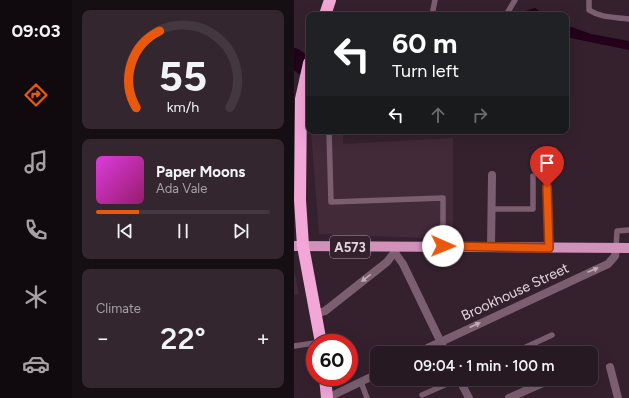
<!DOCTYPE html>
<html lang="en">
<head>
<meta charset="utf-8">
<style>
	body { margin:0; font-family:Figtree,sans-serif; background:#33262f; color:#f1f3f6; height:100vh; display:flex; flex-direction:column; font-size:15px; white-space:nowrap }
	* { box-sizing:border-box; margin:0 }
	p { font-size:13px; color:#a4a0a5 }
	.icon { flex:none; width:22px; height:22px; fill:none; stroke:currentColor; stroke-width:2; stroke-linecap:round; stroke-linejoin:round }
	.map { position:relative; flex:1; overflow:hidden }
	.side { display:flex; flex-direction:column; gap:10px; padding:10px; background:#150e13; width:222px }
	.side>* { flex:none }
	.guide { position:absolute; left:12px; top:12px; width:263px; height:122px; border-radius:8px; box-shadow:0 4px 16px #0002,0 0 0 1px #433840; background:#202124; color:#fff; overflow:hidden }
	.speed { position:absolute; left:12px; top:334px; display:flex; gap:8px; font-size:20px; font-weight:700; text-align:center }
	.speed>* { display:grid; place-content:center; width:52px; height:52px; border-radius:50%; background:#271922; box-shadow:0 4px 16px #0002,0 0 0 1px #433840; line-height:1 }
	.speed .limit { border:6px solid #d22; background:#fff; color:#111 }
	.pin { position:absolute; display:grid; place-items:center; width:34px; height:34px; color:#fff; margin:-41px -17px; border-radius:50% 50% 50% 0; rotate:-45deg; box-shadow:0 0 4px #0007 }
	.pin .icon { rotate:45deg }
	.me { position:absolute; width:44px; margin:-22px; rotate:91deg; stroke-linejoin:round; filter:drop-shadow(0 0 3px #0008) }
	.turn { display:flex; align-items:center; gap:14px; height:84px; padding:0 20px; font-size:18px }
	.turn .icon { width:52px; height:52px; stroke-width:2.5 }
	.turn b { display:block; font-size:28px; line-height:34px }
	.lanes { display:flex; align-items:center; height:38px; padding:0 20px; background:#0003; justify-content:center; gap:20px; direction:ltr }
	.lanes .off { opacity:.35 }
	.big { font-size:30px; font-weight:600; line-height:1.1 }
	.side .widget { flex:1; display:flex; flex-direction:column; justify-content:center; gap:6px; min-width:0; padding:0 14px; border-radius:8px; background:#33262f }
	.side .dial { align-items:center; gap:0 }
	.dial svg { height:104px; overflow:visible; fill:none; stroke:#433840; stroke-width:7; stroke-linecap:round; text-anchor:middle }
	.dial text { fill:#f1f3f6; stroke:none }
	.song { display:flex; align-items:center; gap:12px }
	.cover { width:48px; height:48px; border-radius:6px; background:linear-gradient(135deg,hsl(300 70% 55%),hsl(320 70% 35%)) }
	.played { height:4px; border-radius:2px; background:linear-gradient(90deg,#ea580c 25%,#433840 25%) }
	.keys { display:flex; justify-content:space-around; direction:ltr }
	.heat { display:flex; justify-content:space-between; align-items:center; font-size:22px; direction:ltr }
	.trip { position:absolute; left:76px; top:346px; width:228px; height:40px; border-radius:8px; background:#271922; box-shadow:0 4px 16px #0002,0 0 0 1px #433840; font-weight:600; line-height:40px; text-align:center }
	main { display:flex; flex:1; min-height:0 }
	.tab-bar { display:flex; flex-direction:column; width:72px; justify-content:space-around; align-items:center; background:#100a0e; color:#a4a0a5 }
	.tab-bar .icon { width:28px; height:28px }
	.tab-bar .on { color:#ea580c }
	.tab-bar b { font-size:18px; color:#f1f3f6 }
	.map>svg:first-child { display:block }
	.built { fill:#422a39 }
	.water { fill:#24001a }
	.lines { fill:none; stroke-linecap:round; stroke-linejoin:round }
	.river { stroke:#24001a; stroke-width:20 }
	.lane { stroke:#7c5e71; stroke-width:5.5 }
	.street { stroke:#7c5e71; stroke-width:8 }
	.primary { stroke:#d192ba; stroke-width:10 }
	.highway { stroke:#f2a7d7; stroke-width:12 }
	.oneway { fill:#bfacb7 }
	.route-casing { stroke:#983908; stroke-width:10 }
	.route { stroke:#ea580c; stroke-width:7 }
	.labels { text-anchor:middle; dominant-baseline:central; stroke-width:4; stroke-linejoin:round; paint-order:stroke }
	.shield { fill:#34212d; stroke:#aea0a8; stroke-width:1 }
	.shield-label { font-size:13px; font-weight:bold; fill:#e3d6dd }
	.street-label { font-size:14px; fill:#e3d6dd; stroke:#34212d }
</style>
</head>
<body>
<main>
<nav class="tab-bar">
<b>09:03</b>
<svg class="icon on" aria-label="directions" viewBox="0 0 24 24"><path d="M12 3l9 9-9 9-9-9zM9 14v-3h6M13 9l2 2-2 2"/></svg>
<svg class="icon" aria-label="music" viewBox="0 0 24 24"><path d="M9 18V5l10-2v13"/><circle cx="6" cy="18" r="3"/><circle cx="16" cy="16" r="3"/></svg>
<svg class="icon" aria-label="phone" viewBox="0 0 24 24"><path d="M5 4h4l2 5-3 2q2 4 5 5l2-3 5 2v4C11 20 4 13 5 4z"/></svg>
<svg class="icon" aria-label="climate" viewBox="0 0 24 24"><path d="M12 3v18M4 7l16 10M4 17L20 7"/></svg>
<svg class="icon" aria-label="car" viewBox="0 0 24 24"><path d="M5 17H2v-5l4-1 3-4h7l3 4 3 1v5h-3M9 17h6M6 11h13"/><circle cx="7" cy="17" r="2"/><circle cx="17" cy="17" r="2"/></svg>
</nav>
<section class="side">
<div class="widget dial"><svg viewBox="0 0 100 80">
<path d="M14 69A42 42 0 1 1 86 69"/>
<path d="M14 69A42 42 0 0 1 32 10" stroke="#ea580c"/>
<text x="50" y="56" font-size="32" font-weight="700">55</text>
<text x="50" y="72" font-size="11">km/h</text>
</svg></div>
<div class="widget">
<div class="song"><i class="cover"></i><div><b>Paper Moons</b><p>Ada Vale</p></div></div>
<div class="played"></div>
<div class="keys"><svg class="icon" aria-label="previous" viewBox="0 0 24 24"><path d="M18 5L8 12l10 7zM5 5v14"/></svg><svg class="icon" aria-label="pause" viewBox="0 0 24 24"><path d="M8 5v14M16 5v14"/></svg><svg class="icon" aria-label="next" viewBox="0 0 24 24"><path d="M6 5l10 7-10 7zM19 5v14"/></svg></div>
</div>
<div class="widget"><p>Climate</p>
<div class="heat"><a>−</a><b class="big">22°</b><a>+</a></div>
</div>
</section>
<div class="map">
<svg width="335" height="398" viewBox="0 0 335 398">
	<rect width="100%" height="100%" fill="#34212d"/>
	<g class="built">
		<path d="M17,131H49V144L159,138V239L25,234Z"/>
		<path d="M0,269L5,294L0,295Z"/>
	</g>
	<g class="water">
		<path d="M241,8L251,15H223L225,13Z"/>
		<path d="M272,25L297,34L335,41V50L272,37Z"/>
	</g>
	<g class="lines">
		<path class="river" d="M0,58L15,69"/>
		<g class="lane">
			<path d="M295,0V10C307,18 321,17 335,19"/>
			<path d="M138,15L141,0"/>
			<path d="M212,15L221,0"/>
			<path d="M35,131L37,202L149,198V246"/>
			<path d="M197,209H239V176"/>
			<path d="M255,248L252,173L260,150"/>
			<path d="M322,248L323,231L335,230"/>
			<path d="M0,346L27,342"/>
			<path d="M219,353L258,335"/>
			<path d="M67,382L73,398"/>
			<path d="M128,395L164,379"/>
		</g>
		<g class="street">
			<path d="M197,247L198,175"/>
			<path d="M101,253L109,264L152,353"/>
			<path d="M22,314L31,311L93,262L103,249"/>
			<path d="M123,353L314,264L321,256L322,248"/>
			<path d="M316,367L324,398"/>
			<path d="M165,379L175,398"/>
			<path d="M33,398L83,374"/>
			<path d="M215,398L258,379"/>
		</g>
		<path class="primary" d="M0,246L335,248"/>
		<g class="highway">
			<path d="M31,15L36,0"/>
			<path d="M15,63L7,99L6,200L9,246L27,343"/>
			<path d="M31,377L33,398"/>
		</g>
	</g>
	<defs><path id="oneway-solid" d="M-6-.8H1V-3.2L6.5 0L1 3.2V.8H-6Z"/></defs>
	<g class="oneway">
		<use href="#oneway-solid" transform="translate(299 270) rotate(-23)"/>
		<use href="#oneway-solid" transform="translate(72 278) rotate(142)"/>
		<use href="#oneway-solid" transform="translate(181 325) rotate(-25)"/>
	</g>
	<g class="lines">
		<g class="route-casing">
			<path id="route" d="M149,246L255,248L253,187"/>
		</g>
		<use href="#route" class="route"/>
	</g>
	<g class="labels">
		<rect class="shield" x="36" y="236" width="40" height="22" rx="3"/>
		<g class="shield-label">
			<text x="56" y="247">A573</text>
		</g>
		<g class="street-label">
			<text transform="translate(221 292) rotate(-25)">Brookhouse Street</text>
		</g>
	</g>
</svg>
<div class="speed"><div class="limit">60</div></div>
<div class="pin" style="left:253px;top:187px;background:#d93025"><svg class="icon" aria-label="arrive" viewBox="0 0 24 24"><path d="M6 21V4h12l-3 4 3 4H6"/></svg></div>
<svg class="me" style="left:149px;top:246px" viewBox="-20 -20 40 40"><circle r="19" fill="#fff"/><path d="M0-13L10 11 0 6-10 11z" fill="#ea580c"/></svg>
<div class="trip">09:04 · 1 min · 100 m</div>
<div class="guide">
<div class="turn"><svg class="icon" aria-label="left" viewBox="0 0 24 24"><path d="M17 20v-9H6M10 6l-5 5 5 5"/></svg><div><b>60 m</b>Turn left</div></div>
<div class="lanes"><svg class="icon" aria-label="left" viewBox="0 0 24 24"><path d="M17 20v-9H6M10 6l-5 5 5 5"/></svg><svg class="icon off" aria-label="ahead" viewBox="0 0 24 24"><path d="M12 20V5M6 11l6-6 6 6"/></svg><svg class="icon off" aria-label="right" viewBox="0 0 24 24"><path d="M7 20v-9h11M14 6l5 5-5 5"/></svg></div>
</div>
</div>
</main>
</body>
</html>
